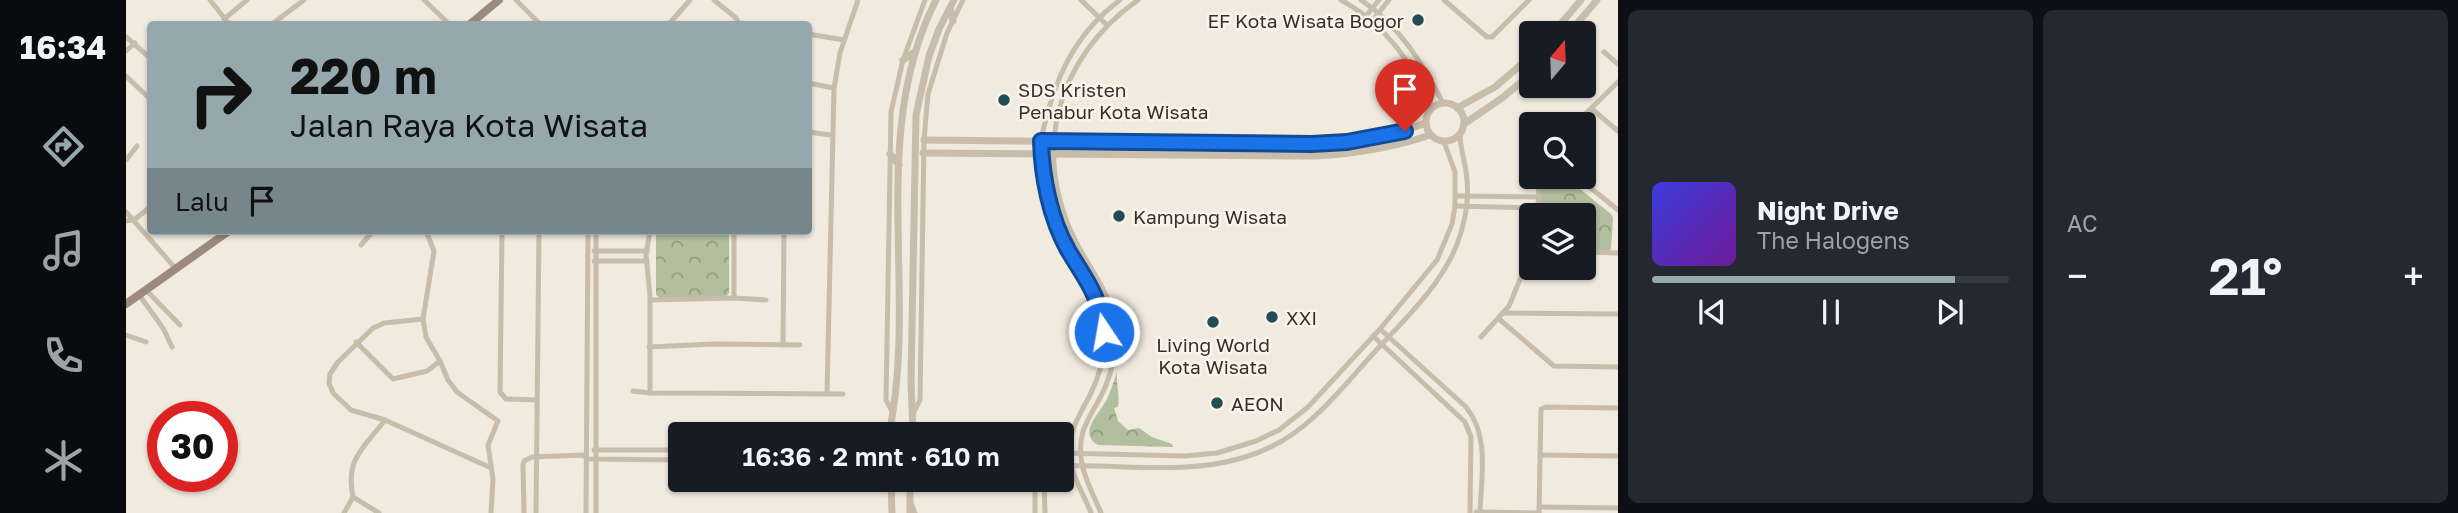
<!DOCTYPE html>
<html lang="id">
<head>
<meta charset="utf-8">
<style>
	body { margin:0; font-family:"Golos Text",sans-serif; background:#242831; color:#f1f3f6; height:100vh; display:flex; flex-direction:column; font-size:26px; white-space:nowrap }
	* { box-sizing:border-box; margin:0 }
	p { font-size:23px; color:#9ea1a6 }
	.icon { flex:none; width:38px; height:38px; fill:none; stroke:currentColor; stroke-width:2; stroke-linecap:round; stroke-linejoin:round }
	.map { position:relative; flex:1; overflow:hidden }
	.details { display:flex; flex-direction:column; gap:10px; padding:10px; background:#0d0f14; width:840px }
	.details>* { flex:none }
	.banner { position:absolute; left:21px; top:21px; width:665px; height:214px; border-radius:7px; box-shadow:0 2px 5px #0004; background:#94a8ae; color:#111; overflow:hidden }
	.needle { width:46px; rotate:19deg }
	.tools { position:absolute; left:1393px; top:21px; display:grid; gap:14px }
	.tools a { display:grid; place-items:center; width:77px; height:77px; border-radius:7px; background:#171b24; box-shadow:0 2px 5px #0004; font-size:35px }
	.speed { position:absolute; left:21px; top:401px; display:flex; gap:14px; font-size:35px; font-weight:700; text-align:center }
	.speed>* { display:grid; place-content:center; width:91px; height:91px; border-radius:50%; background:#171b24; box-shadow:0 2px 5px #0004; line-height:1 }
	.speed .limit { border:10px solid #d22; background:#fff; color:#111 }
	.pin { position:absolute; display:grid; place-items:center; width:60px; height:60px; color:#fff; margin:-72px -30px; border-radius:50% 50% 50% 0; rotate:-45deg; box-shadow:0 0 7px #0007 }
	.pin .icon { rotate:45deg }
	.me { position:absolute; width:77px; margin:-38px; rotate:348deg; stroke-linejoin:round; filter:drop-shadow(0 0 5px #0008) }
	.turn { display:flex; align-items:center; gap:24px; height:147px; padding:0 28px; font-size:32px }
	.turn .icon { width:91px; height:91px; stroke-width:2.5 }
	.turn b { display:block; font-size:49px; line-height:60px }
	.then { display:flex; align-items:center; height:66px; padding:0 28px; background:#0003; gap:14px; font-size:26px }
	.big { font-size:52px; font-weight:600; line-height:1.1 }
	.details .tile { flex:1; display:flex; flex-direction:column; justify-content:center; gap:10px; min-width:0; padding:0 24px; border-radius:10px; background:#242831 }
	.song { display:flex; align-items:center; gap:21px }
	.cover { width:84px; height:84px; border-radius:10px; background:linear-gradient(135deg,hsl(240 70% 55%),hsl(280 70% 35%)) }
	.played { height:7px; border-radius:4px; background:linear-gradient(90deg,#94a8ae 85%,#363941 85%) }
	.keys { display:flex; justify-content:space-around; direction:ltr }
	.heat { display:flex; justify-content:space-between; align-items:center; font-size:38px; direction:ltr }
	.details .tiles { flex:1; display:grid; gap:10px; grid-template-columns:repeat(2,1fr) }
	.trip { position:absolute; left:542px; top:422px; width:406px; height:70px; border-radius:7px; background:#171b24; box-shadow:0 2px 5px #0004; font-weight:600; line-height:70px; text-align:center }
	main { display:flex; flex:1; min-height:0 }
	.tabs { display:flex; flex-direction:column; width:126px; justify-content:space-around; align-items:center; background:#090b0e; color:#9ea1a6 }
	.tabs .icon { width:49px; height:49px }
	.tabs .on { color:#94a8ae }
	.tabs b { font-size:32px; color:#f1f3f6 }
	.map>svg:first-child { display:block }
	.park { fill:url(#park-crowns) }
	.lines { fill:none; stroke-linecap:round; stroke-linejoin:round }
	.minor { stroke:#c8bcab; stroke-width:5 }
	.tertiary { stroke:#c8bcab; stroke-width:7 }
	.secondary { stroke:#9c8b7c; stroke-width:8 }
	.route-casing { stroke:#114b97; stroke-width:18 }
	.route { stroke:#1a73e8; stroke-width:12 }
	.poi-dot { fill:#224d56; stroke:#f9f4eb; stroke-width:2.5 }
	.labels { text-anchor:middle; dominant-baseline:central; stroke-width:5; stroke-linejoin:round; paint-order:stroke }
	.poi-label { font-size:19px; fill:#372f2a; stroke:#f9f4eb; text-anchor:start }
</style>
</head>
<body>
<main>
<nav class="tabs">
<b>16:34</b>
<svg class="icon on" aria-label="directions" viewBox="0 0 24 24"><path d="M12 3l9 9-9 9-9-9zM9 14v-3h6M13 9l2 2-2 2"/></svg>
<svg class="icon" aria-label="music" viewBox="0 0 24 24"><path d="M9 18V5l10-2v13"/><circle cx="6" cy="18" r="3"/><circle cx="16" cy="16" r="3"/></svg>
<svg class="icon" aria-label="phone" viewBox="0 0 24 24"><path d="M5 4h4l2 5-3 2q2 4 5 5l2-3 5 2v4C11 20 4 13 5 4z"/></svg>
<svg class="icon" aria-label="climate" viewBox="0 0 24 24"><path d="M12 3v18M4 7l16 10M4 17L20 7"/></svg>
</nav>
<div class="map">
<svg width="1492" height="513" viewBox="0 0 1492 513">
	<defs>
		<pattern id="park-crowns" width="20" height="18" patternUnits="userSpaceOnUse" patternTransform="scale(1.75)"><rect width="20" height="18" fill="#b1bf9f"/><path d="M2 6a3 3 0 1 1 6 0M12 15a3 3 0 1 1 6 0" fill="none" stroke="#919c82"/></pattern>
	</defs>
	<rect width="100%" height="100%" fill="#f1eadf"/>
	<g class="park">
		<path d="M1412,177H1439L1485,214L1487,218L1485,249L1482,251H1458V215H1411Z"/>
		<path d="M530,231H603V293L600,297L534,298L530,295Z"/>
		<path d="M991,372C990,384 994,395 992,407L988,408L992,421L1002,430L1013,428L1026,437L1046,444L1047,447L972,445C951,433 974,413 981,399C985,390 988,381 991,372Z"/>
	</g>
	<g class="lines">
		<g class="minor">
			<path d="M84,0L103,24"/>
			<path d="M298,0L323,24"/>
			<path d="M390,0L414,24"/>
			<path d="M588,0L610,18L613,24"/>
			<path d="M955,0L981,25"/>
			<path d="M1215,0C1259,24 1286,63 1307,108"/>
			<path d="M1235,0C1274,26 1296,63 1317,103"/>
			<path d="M1318,0L1361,37H1366L1403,0"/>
			<path d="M1240,16L1253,0"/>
			<path d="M98,19L121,0"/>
			<path d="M1246,21L1263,0"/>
			<path d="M146,24L178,0"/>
			<path d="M543,24L564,0"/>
			<path d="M682,34L718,40"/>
			<path d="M0,37L24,58"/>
			<path d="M0,51L9,43"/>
			<path d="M1478,52L1492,64"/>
			<path d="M0,76L24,99"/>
			<path d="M682,83L708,88"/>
			<path d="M1466,109L1492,131"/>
			<path d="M1449,124L1492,82"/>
			<path d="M682,132L705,135"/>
			<path d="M0,160L11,146"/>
			<path d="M1451,177L1492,210"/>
			<path d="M1330,196L1413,197"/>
			<path d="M1329,206L1411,208"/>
			<path d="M0,212L50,269"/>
			<path d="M1410,215L1413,197L1412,177"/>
			<path d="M0,221L8,220L24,207"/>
			<path d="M300,231L308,251L297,319L300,337L314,361L322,380L331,392L372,421L362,445L367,479L365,513"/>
			<path d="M376,231L374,392L380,399L411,400"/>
			<path d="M524,231L520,255L524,296V393"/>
			<path d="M235,245L247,231"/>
			<path d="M468,251H521"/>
			<path d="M1458,252L1492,253"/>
			<path d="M468,261H521"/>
			<path d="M21,291L54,325"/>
			<path d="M14,296L37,328L46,347"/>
			<path d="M608,298V231"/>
			<path d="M524,300L608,298L640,300"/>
			<path d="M1377,313L1492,314"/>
			<path d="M297,319L258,323L247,328L212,362L204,374L203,383L207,393L225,410L259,420L363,467"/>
			<path d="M1373,319L1428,366L1492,367"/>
			<path d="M1254,329L1340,407C1364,436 1355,478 1354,513"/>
			<path d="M0,335L20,342"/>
			<path d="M1247,336L1339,422L1345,437L1344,513"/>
			<path d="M1355,337L1383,306L1405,253"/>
			<path d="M230,342L267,379L301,371L314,361"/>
			<path d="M657,345L658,231"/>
			<path d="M523,347L588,344L674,345"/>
			<path d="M507,391L524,393L717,394"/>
			<path d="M701,394L708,88L714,53L732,0"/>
			<path d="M766,411L760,400L765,112L777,60L799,0"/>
			<path d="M788,412L794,400L798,140L802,94L821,33L837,0"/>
			<path d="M468,450H555"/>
			<path d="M936,453L1059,456L1091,453L1130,441L1153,430L1182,407L1254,329L1311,260L1326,224L1329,206V172L1318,142"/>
			<path d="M1414,455L1492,456"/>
			<path d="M936,466C996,464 1058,475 1116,458C1144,450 1169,435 1189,416C1209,398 1226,377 1244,357C1278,319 1323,280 1336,229C1341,211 1343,190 1340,171C1338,158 1334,147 1334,134"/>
			<path d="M909,480V513"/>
			<path d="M918,480L919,513"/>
			<path d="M785,503L789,513"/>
			<path d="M1413,507L1492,508"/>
			<path d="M1350,512L1413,513"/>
			<path d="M218,513L227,497"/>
			<path d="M253,513L227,497C219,458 238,448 259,420"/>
			<path d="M398,513L397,465L398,461L406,457L457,455L462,459L555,460"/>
			<path d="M410,513L413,231"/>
			<path d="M460,513L462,231"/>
			<path d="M470,513V231"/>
			<path d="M965,513C959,497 948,480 945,464C939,436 952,418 964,395C974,376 979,354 978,333C977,296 957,278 941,247C925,217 915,179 915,145C915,133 920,120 923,108C935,65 957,27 994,0"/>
			<path d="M975,513C969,498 959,480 956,464C949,427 968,415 980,385C987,369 989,351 989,333C988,296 966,273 950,242C904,152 931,57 1012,0"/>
			<path d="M1413,513L1415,409L1420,407L1492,408"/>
		</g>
		<g class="tertiary">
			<path d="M824,8L827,21"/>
			<path d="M1427,33L1455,0"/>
			<path d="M1443,33L1471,0"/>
			<path d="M777,60L789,52"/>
			<circle cx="1319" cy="122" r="19"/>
			<path d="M1331,108L1369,87L1405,56"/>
			<path d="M1338,124L1376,98L1405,74"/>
			<path d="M798,140L1186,144C1225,142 1263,137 1300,123"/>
			<path d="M797,153L1188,156C1228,154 1266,148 1304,135"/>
			<path d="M764,154L773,165"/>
			<path d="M763,434C793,291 741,136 810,0"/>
			<path d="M768,434H784"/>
			<path d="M787,434L785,380L790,115L803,56L813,29L828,0"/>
			<path d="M759,480C770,487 782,487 793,480"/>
			<path d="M765,484L766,513"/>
			<path d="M784,485V513"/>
		</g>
		<g class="secondary">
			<path d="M344,24L373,0"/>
			<path d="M0,304L103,231"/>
		</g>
	</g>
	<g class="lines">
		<g class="route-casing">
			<path id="route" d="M978,332C973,294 961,282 942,250C924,218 916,177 915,141L1186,144L1221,142L1279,131"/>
		</g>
		<use href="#route" class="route"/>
	</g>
	<g class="poi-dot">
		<circle cx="1292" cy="20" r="7"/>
		<circle cx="878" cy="100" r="7"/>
		<circle cx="993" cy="216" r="7"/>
		<circle cx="1146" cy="317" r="7"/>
		<circle cx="1087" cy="322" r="7"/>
		<circle cx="1091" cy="403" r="7"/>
	</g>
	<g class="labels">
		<g class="poi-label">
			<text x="1278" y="20" text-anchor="end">EF Kota Wisata Bogor</text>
			<text x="892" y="89">SDS Kristen<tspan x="892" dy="22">Penabur Kota Wisata</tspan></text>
			<text x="1007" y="216">Kampung Wisata</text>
			<text x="1160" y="317">XXI</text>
			<text x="1087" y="344" text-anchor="middle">Living World<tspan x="1087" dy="22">Kota Wisata</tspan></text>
			<text x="1105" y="403">AEON</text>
		</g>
	</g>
</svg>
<div class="tools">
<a><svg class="needle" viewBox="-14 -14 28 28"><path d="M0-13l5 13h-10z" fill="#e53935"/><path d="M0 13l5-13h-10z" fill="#9ea1a6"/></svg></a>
<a><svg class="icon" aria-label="search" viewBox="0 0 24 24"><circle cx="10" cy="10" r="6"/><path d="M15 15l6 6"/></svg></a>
<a><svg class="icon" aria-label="layers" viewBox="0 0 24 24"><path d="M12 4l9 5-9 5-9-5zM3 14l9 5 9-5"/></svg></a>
</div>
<div class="speed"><div class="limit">30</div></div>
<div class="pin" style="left:1279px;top:131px;background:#d93025"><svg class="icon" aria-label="arrive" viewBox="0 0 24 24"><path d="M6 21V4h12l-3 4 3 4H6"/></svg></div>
<svg class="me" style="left:978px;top:332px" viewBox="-20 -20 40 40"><circle r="17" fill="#1a73e8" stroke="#fff" stroke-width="3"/><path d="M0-11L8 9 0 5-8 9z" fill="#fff"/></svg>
<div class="trip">16:36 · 2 mnt · 610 m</div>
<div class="banner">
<div class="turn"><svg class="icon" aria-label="right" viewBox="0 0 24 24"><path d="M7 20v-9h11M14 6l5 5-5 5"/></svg><div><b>220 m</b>Jalan Raya Kota Wisata</div></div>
<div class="then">Lalu<svg class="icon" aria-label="arrive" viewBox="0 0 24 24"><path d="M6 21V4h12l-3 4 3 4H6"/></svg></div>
</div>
</div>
<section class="details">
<div class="tiles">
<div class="tile">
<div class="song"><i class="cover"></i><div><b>Night Drive</b><p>The Halogens</p></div></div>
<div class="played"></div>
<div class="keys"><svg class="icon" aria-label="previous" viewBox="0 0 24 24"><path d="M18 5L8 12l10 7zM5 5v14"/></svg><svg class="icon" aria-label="pause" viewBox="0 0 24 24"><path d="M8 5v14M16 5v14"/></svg><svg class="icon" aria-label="next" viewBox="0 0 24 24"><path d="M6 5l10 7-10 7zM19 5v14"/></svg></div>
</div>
<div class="tile"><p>AC</p>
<div class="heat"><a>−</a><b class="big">21°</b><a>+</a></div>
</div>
</div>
</section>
</main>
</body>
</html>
